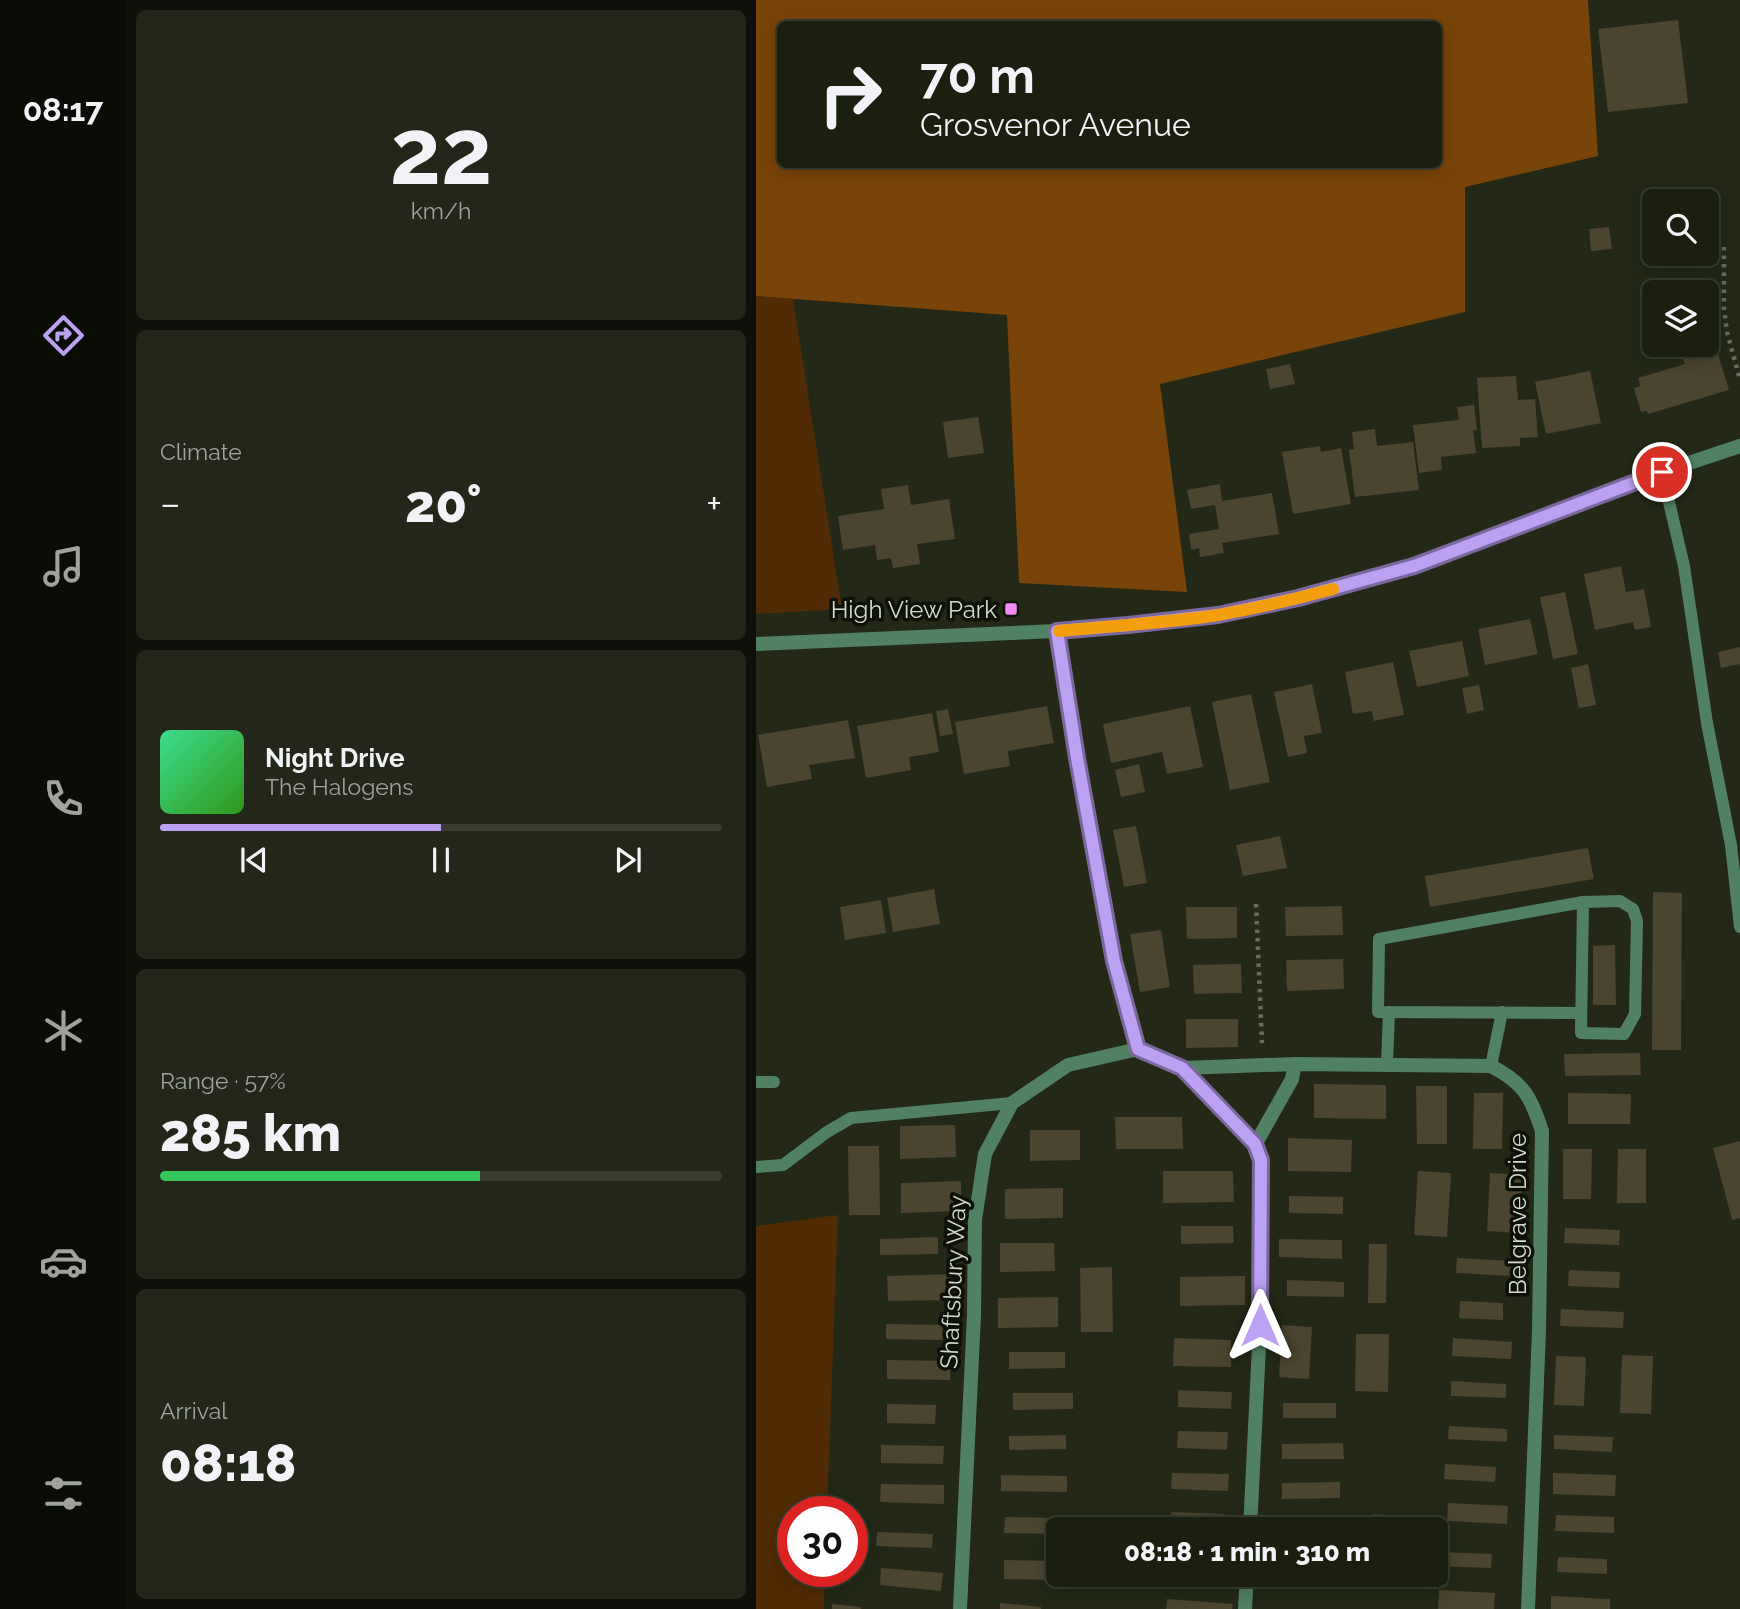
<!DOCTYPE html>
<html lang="en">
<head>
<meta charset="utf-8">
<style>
	body { margin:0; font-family:Raleway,sans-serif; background:#232719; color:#f1f3f6; height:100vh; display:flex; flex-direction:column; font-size:26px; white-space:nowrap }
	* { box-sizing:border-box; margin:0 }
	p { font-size:23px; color:#9fa29f }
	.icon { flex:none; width:38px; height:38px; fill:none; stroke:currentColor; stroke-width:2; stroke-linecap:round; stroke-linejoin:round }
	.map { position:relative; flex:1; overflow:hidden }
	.sheet { display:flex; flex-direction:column; gap:10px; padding:10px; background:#0e1109; width:630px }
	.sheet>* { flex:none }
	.banner { position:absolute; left:21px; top:21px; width:665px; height:147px; border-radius:10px; box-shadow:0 4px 18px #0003,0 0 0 2px #383d30; background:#1a1f10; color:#f1f3f6; overflow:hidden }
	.buttons { position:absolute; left:886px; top:189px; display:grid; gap:14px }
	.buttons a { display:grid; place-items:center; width:77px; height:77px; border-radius:10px; background:#1a1f10; box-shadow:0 4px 18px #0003,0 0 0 2px #383d30; font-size:35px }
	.speed { position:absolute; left:21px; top:1496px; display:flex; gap:14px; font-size:35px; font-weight:700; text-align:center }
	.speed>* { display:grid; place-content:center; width:91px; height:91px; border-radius:50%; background:#1a1f10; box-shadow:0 4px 18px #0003,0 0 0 2px #383d30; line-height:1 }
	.speed .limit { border:10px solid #d22; background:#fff; color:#111 }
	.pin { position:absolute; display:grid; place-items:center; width:60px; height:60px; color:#fff; margin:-30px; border:4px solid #fff; border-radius:50%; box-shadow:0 2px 7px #0007 }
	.me { position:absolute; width:77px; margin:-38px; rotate:0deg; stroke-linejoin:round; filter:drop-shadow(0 0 5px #0008) }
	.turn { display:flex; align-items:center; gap:24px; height:147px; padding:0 28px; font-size:32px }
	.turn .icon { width:91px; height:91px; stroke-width:2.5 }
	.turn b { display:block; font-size:49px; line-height:60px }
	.big { font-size:52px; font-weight:800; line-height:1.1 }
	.sheet .widget { flex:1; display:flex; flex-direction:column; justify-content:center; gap:10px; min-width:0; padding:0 24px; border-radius:10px; background:#232719 }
	.sheet .dial { align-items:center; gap:0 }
	.dial b { font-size:91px; line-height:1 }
	.song { display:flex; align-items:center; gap:21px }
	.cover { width:84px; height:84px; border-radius:10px; background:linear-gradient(135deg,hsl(150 70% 55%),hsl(110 70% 35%)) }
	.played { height:7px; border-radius:4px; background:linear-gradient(90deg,#bca0f2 50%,#383d30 50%) }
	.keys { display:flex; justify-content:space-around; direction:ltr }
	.heat { display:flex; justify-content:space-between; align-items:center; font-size:38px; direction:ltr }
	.charge { height:10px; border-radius:5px; background:linear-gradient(90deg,#34c759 57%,#383d30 0) }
	.trip { position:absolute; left:290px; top:1517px; width:402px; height:70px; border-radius:10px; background:#1a1f10; box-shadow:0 4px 18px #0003,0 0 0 2px #383d30; font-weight:800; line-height:70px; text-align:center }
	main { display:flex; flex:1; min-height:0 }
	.tabs { display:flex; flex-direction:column; width:126px; justify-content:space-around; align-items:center; background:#0a0c06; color:#9fa29f }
	.tabs .icon { width:49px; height:49px }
	.tabs .active { color:#bca0f2 }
	.tabs b { font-size:32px; color:#f1f3f6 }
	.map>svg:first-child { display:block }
	.green { fill:#512b03 }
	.forest { fill:#794409; fill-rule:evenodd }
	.building { fill:#4b442f }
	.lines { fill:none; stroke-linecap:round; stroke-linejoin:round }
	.path { stroke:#666b5b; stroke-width:4.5; stroke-dasharray:3.5 5; stroke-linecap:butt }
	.lane { stroke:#508163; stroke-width:12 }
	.street { stroke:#508163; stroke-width:14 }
	.route-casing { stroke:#7a689d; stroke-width:18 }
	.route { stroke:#bca0f2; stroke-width:12 }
	.slow { stroke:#f59e0b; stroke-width:12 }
	.poi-dot { fill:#f08bf5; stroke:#0e1108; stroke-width:2.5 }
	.labels { text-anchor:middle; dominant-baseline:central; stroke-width:7; stroke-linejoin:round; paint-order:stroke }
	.poi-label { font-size:24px; fill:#d4d9cd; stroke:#0e1108; text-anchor:end }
	.street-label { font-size:24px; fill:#d4d9cd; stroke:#0e1108 }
</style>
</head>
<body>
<main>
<nav class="tabs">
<b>08:17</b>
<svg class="icon active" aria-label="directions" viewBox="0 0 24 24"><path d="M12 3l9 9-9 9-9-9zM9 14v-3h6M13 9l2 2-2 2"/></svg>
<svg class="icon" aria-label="music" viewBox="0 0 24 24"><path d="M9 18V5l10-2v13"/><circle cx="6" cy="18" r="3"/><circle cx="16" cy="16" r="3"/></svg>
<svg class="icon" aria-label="phone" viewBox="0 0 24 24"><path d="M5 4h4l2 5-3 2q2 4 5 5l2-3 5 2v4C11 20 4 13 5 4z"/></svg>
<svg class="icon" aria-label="climate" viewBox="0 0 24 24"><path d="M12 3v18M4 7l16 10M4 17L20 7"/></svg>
<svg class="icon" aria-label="car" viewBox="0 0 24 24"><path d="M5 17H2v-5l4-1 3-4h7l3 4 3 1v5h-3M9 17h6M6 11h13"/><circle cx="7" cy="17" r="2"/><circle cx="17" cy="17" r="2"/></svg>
<svg class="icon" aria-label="filters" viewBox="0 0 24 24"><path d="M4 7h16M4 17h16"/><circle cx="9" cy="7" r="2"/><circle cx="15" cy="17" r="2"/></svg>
</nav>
<section class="sheet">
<div class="widget dial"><b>22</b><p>km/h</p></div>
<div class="widget"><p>Climate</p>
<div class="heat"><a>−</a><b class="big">20°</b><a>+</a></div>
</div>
<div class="widget">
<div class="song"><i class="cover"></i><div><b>Night Drive</b><p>The Halogens</p></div></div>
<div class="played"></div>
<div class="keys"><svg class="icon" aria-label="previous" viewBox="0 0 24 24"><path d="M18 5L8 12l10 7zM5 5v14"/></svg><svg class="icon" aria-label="pause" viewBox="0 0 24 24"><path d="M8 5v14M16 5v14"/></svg><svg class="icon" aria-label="next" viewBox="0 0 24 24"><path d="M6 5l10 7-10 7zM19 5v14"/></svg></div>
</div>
<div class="widget"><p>Range · 57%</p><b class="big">285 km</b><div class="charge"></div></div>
<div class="widget"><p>Arrival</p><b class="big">08:18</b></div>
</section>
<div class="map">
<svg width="984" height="1609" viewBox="0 0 984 1609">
	<rect width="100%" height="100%" fill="#232916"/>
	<g class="green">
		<path d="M0,296L37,299L86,609L0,614Z"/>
		<path d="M82,1215L71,1512H37V1572H69L68,1609H0V1226Z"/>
	</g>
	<path class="forest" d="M0,0H832L842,156L709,187V312L404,384L431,592L263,583L251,315L0,296ZM24,24H682V164H24Z"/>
	<g class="building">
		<path d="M922,20L932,103L852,112L842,29Z"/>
		<path d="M853,227L856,249L835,251L833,229Z"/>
		<path d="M909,254H936L937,260L911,265Z"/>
		<path d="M939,345H946L950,358L962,354L973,390L892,414L891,411L885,412L878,388L884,386L882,378L929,364L924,349Z"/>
		<path d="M534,364L539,384L514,389L510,369Z"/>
		<path d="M834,371L845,423L790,434L779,382Z"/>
		<path d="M760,376L762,400L779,399L782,437L764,438V446L726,448L721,378Z"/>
		<path d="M718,405L721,430H717L720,453L685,457L686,470L663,473L657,425L703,420L701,407Z"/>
		<path d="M222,417L228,453L192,458L187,422Z"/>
		<path d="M619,429L621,446L657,442L663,490L599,497L593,450L598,449L596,432Z"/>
		<path d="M564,446L565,452L585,448L595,504L537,514L526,452Z"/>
		<path d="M464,484L466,501L516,493L523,534L466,543L468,553L444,557L443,548L435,550L433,534L463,529L459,505L435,509L431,490Z"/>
		<path d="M152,485L155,505L193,499L199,539L161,544L164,564L137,568L135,558L121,560L119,545L87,550L82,516L128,509L125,489Z"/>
		<path d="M865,566L870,592L888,589L895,627L879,630L877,622L839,630L828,574Z"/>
		<path d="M809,592L822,654L797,659L784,597Z"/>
		<path d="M774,619L782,654L729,665L722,629Z"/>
		<path d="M706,641L713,676L661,687L653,651Z"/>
		<path d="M984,647V664L965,668L962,652Z"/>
		<path d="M637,662L648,715L618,721L616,711L597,714L589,672Z"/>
		<path d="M832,664L840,705L823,708L815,668Z"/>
		<path d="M556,684L566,733L548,736L551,753L532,757L518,692Z"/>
		<path d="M723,685L728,710L711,714L706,688Z"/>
		<path d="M495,694L514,782L474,790L456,702Z"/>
		<path d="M291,706L298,743L252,751L254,766L208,774L199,722Z"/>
		<path d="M434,706L447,767L411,774L406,752L355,763L347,724Z"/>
		<path d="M192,709L197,734L184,736L180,711Z"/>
		<path d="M176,713L183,752L153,757L155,770L110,778L101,726Z"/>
		<path d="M92,720L99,758L53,765L56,779L11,787L2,735Z"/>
		<path d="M383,764L389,792L365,797L359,770Z"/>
		<path d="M380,826L391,883L368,887L357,830Z"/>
		<path d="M524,836L531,868L487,876L480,845Z"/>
		<path d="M832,848L838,879L674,907L669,876Z"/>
		<path d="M178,889L184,924L137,932L131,898Z"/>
		<path d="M897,892L926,893L925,1050H896Z"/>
		<path d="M125,900L130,933L89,940L84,907Z"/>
		<path d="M586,906L587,935L530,936L529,907Z"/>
		<path d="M430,907H481V938L431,939Z"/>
		<path d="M405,930L414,987L384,992L374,934Z"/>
		<path d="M859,945L860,1005H837V946Z"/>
		<path d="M587,959L588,989L531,991L530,960Z"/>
		<path d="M485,964L486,993L438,994L437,965Z"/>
		<path d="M430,1019H482V1047L430,1048Z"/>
		<path d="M884,1053L885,1075L809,1076L808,1054Z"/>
		<path d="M558,1084L630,1085V1119L558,1118Z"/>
		<path d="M660,1086H691V1144H661Z"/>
		<path d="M718,1093H747L746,1149H717Z"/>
		<path d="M812,1093L875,1094L874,1124H812Z"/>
		<path d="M359,1117H426L427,1149H360Z"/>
		<path d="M199,1125L200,1157L144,1159V1126Z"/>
		<path d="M274,1130H324V1160L274,1161Z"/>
		<path d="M532,1138L596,1140L595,1172L532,1171Z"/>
		<path d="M984,1141V1218L976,1220L957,1148Z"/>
		<path d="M92,1146H123L124,1215H93Z"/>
		<path d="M807,1149H836L835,1199H807Z"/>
		<path d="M862,1149H890V1203H861Z"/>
		<path d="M407,1171H477L478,1202L407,1203Z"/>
		<path d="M662,1171L695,1173L691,1237L658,1235Z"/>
		<path d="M734,1173L766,1175L763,1233L731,1231Z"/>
		<path d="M205,1181V1211L145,1213V1183Z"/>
		<path d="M307,1188V1218L249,1219V1189Z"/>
		<path d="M533,1196L587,1197V1214L533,1213Z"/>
		<path d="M425,1226H477L478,1243L425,1244Z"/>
		<path d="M809,1228L864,1230L863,1245L808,1243Z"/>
		<path d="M182,1237V1254L124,1255V1239Z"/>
		<path d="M523,1239L586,1240V1259L523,1257Z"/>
		<path d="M244,1243H298L299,1271L244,1272Z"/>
		<path d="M613,1244H631L630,1303H612Z"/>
		<path d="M701,1258L757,1261L756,1276L700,1273Z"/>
		<path d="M356,1267L357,1332H325L324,1268Z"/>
		<path d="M813,1270L864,1272L863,1288L812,1286Z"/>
		<path d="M197,1274V1300L132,1301L131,1276Z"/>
		<path d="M489,1276V1305L424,1306V1277Z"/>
		<path d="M531,1280L588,1282V1297L531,1296Z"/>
		<path d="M302,1297V1327L242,1328V1298Z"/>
		<path d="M704,1301L747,1303V1320L703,1318Z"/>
		<path d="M805,1309L868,1312L867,1328L804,1326Z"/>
		<path d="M130,1324L187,1325L186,1340L130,1339Z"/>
		<path d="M526,1325L556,1327L553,1379L523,1377Z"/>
		<path d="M600,1334H633L632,1392L599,1391Z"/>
		<path d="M418,1338L475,1340V1367L417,1366Z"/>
		<path d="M697,1338L756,1342L755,1359L696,1356Z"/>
		<path d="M253,1352H309V1368L253,1369Z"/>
		<path d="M866,1355L897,1356L895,1414L864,1413Z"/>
		<path d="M800,1356L830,1357L828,1406L798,1405Z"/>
		<path d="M131,1360L194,1361V1380L131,1379Z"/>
		<path d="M695,1381L750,1384V1398L695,1396Z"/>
		<path d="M422,1390L476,1392L475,1409L422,1407Z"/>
		<path d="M257,1393H317V1409L257,1410Z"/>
		<rect x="527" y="1403" width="53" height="15"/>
		<path d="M131,1404L180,1405L179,1424L131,1423Z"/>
		<path d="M693,1426L751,1429V1442L692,1439Z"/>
		<path d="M422,1431L472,1432L471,1450L421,1448Z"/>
		<path d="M310,1435V1449L253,1450V1436Z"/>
		<path d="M798,1435L857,1437L856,1452L798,1449Z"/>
		<path d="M587,1443L588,1459H526V1444Z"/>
		<path d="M125,1445L188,1446L187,1464L125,1463Z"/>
		<path d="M689,1464L740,1467L739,1482L688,1479Z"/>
		<path d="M416,1473L473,1474L472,1491L415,1489Z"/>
		<path d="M797,1473L860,1475L859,1496L797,1494Z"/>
		<path d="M245,1475L311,1476V1492L245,1491Z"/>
		<path d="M584,1482V1498L526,1499V1483Z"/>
		<path d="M125,1484L188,1485V1504L124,1502Z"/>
		<path d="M692,1503L752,1506L751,1524L691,1521Z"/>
		<path d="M415,1512L469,1514L468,1530L415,1529Z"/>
		<path d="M617,1514L648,1516V1530H617Z"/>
		<path d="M800,1515L858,1517V1533L799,1531Z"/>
		<path d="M249,1517L305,1518V1530H303V1534L248,1533Z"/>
		<rect x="525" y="1526" width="54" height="4"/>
		<path d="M121,1532L177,1534L176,1548L120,1546Z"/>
		<path d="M683,1552L736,1554L735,1568L682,1566Z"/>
		<path d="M802,1557L851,1559V1574L801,1572Z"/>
		<path d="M248,1560L303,1561V1580L248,1579Z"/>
		<path d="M125,1568L187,1573L185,1591L124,1585Z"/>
		<path d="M519,1575H579L580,1585L519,1586Z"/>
		<path d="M683,1590L739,1593L738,1609H682Z"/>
		<path d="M795,1596L854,1599V1609H795Z"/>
		<path d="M411,1599L477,1604L476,1609H410Z"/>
		<path d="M244,1603L285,1607V1609H244Z"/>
		<path d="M76,1604L105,1607V1609H76Z"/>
	</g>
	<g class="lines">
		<g class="path">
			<path d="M968,247V308L971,332L984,380"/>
			<path d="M500,904L506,1043"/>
		</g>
		<g class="lane">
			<path d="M906,472L928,566L951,723L975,845L984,927"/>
			<path d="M864,901L877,909L881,921L879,1014L868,1034L825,1033L827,902Z"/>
			<path d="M825,1013L622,1012L623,939L827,902"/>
			<path d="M631,1064L633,1012"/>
			<path d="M735,1066L746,1012"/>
			<path d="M0,1082H18"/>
			<path d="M0,1167L27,1165L71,1132L95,1118L256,1103"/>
		</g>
		<g class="street">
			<path d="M301,631L321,758L357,961L382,1049"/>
			<path d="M0,644L301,631L372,625L462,615L542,598L658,566L906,472L984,446"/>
			<path d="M382,1049L426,1068L499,1145L505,1160L504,1325L494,1530"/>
			<path d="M426,1068L539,1064L735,1066C768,1083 775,1097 786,1131L783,1330L772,1609"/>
			<path d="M499,1145L536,1079L539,1064"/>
			<path d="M204,1609L218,1315L219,1220L229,1154L256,1103L312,1065L382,1049"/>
			<path d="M489,1609L491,1575"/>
		</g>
	</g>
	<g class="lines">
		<g class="route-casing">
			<path id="route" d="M504,1325L505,1160L499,1144L426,1068L382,1049L358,961L321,758L301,631L372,625L462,615L542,598L658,566L906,472"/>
		</g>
		<use href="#route" class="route"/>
		<path class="slow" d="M303,631C356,626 410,623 462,615C501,608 540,599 577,589"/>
	</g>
	<rect class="poi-dot" x="248" y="602" width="14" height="14" rx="3.5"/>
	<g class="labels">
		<g class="poi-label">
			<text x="241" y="609">High View Park</text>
		</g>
		<g class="street-label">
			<text transform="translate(761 1214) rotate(-90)">Belgrave Drive</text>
			<text transform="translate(197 1282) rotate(-87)">Shaftsbury Way</text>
		</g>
	</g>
</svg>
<div class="buttons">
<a><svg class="icon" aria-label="search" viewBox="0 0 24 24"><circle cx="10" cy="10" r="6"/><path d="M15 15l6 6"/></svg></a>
<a><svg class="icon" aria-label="layers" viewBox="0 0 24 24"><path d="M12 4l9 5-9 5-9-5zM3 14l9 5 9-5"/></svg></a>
</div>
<div class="speed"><div class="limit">30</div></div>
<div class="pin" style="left:906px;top:472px;background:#d93025"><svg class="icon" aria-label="arrive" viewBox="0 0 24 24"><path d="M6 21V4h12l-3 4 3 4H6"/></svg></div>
<svg class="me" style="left:504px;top:1325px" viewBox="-20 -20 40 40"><path d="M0-17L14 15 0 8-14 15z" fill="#bca0f2" stroke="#fff" stroke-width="4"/></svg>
<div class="trip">08:18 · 1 min · 310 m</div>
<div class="banner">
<div class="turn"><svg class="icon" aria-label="right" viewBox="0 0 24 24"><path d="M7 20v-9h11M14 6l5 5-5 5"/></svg><div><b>70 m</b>Grosvenor Avenue</div></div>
</div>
</div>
</main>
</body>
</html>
